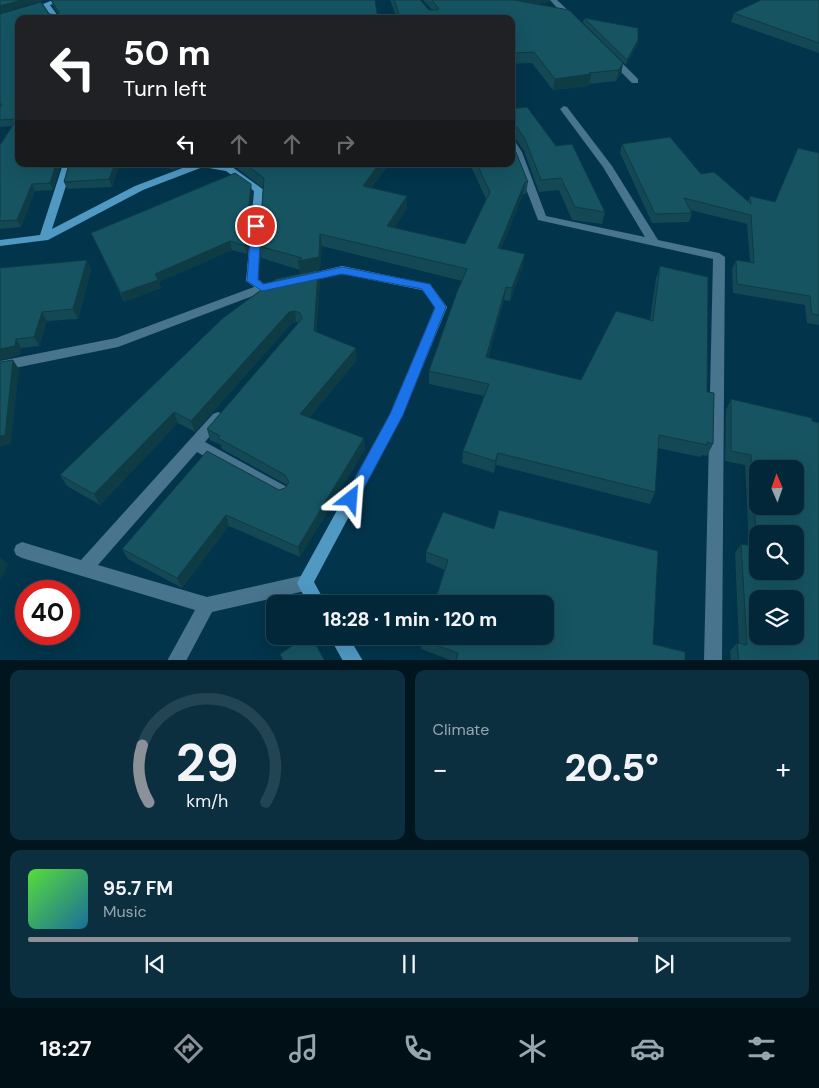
<!DOCTYPE html>
<html lang="en">
<head>
<meta charset="utf-8">
<style>
	body { margin:0; font-family:"DM Sans",sans-serif; background:#0c2f40; color:#f1f3f6; height:100vh; display:flex; flex-direction:column; font-size:19px; white-space:nowrap }
	* { box-sizing:border-box; margin:0 }
	p { font-size:16px; color:#96a5ae }
	.icon { flex:none; width:28px; height:28px; fill:none; stroke:currentColor; stroke-width:2; stroke-linecap:round; stroke-linejoin:round }
	.map { position:relative; height:660px; overflow:hidden }
	.drawer { display:flex; flex-direction:column; gap:10px; padding:10px; background:#01151f; flex:1 }
	.drawer>* { flex:none }
	.hud { position:absolute; left:15px; top:15px; width:500px; height:152px; border-radius:10px; box-shadow:0 5px 20px #0002,0 0 0 1px #234453; background:#202124; color:#fff; overflow:hidden }
	.needle { width:32px; rotate:358deg }
	.fabs { position:absolute; left:749px; top:460px; display:grid; gap:10px }
	.fabs a { display:grid; place-items:center; width:55px; height:55px; border-radius:10px; background:#022738; box-shadow:0 5px 20px #0002,0 0 0 1px #234453; font-size:25px }
	.speed { position:absolute; left:15px; top:580px; display:flex; gap:10px; font-size:25px; font-weight:700; text-align:center }
	.speed>* { display:grid; place-content:center; width:65px; height:65px; border-radius:50%; background:#022738; box-shadow:0 5px 20px #0002,0 0 0 1px #234453; line-height:1 }
	.speed .limit { border:8px solid #d22; background:#fff; color:#111 }
	.pin { position:absolute; display:grid; place-items:center; width:42px; height:42px; color:#fff; margin:-21px; border:2px solid #fff; border-radius:50%; box-shadow:0 1px 5px #0007 }
	.me { position:absolute; width:55px; margin:-28px; rotate:28deg; stroke-linejoin:round; filter:drop-shadow(0 0 4px #0008) }
	.turn { display:flex; align-items:center; gap:18px; height:105px; padding:0 25px; font-size:22px }
	.turn .icon { width:65px; height:65px; stroke-width:2.5 }
	.turn b { display:block; font-size:35px; line-height:42px }
	.lanes { display:flex; align-items:center; height:48px; padding:0 25px; background:#0003; justify-content:center; gap:25px; direction:ltr }
	.lanes .off { opacity:.35 }
	.big { font-size:38px; font-weight:800; line-height:1.1 }
	.drawer .widget { flex:1; display:flex; flex-direction:column; justify-content:center; gap:8px; min-width:0; padding:0 18px; border-radius:10px; background:#0c2f40 }
	.drawer .dial { align-items:center; gap:0 }
	.dial svg { height:130px; overflow:visible; fill:none; stroke:#234453; stroke-width:7; stroke-linecap:round; text-anchor:middle }
	.dial text { fill:#f1f3f6; stroke:none }
	.song { display:flex; align-items:center; gap:15px }
	.cover { width:60px; height:60px; border-radius:8px; background:linear-gradient(135deg,hsl(110 70% 55%),hsl(200 70% 35%)) }
	.played { height:5px; border-radius:2px; background:linear-gradient(90deg,#8c9099 80%,#234453 80%) }
	.keys { display:flex; justify-content:space-around; direction:ltr }
	.heat { display:flex; justify-content:space-between; align-items:center; font-size:28px; direction:ltr }
	.drawer .tiles { flex:1; display:grid; gap:10px; grid-template-columns:1fr 1fr }
	.widget:last-child { grid-column:span 2 }
	.trip { position:absolute; left:266px; top:595px; width:288px; height:50px; border-radius:10px; background:#022738; box-shadow:0 5px 20px #0002,0 0 0 1px #234453; font-weight:800; line-height:50px; text-align:center }
	.tabs { display:flex; height:80px; justify-content:space-around; align-items:center; background:#011016; color:#96a5ae }
	.tabs .icon { width:35px; height:35px }
	.tabs .on { color:#8c9099 }
	.tabs b { font-size:22px; color:#f1f3f6 }
	.map>svg:first-child { display:block }
	.lines { fill:none; stroke-linecap:round; stroke-linejoin:round }
	.street { fill:#48748e; fill-rule:evenodd }
	.secondary { fill:#5099c3; fill-rule:evenodd }
	.wall { fill:#134854 }
	.shaded-wall { fill:#0f3b45 }
	.building { fill:#165462; stroke:#0f3b45; fill-rule:evenodd }
	.route { fill:#1a73e8; stroke:#114b97 }
</style>
</head>
<body>
<div class="map">
<svg width="819" height="661" viewBox="0 0 819 661">
	<rect width="100%" height="100%" fill="#02344b"/>
	<g class="lines">
		<g class="street">
			<path d="M550,0H557L575,17V21H569Z"/>
			<path d="M607,54H613L638,79V83H632L607,58Z"/>
			<path d="M564,106L567,107L612,166L658,240L719,253L725,257L722,661H704L713,259L538,220L511,150V139L514,140L522,152L546,216L645,237L603,167L560,109Z"/>
			<path d="M262,284L266,285L268,288L266,291L118,347L0,371V361L116,338Z"/>
			<path d="M218,412L223,414L225,418L205,442L287,487L290,492L287,497L282,499L277,497L197,452L98,565L207,597L305,575L311,577L313,583L311,589L305,591L212,612L186,661H167L195,610L22,558L16,555L14,550L16,545L22,542L81,560L213,414Z"/>
		</g>
		<g class="secondary">
			<path d="M53,0H64L50,5L60,19H53L43,4Z"/>
			<path d="M63,164H73L52,229L135,186L193,164H217L232,167L264,190L258,279L264,284L281,279L287,283L285,286L262,292L246,281L254,191L226,171L203,167L143,190L48,240L0,246V240L40,235Z"/>
			<path d="M342,266L430,284L447,307L403,415L314,582L326,604H308L297,583L390,414L435,307L422,290L342,274L303,283L297,279L299,276Z"/>
			<path d="M329,636H348L363,661H343Z"/>
		</g>
	</g>
	<g class="wall">
		<path d="M51,0H375L19,19V164H61L53,190L35,191L21,227L0,229V145L12,126L0,127V14H49L58,15V14L53,6Z"/>
		<path d="M390,0H420L429,10H432L423,0H550V2L535,4L623,63L621,74L616,81L589,84V86L553,90L532,63L511,64V19H397Z"/>
		<path d="M819,0V53L731,22L734,13Z"/>
		<path d="M584,18L638,40L637,45L626,65L583,23Z"/>
		<path d="M511,109L556,146L605,212L602,224L572,220L559,190L539,192L524,151L516,139L511,138Z"/>
		<path d="M622,144L701,174L748,201L750,196L775,202L819,153V325L807,323L805,305L733,293L732,269L736,260L750,262L747,224L690,210L692,213L689,222L652,223L620,153Z"/>
		<path d="M69,164H120L112,187L67,189L64,182Z"/>
		<path d="M160,164H189L173,170Z"/>
		<path d="M237,164H389L371,188L407,196V208L394,228L465,244L486,199L470,164H511L528,182L526,194H523L501,249L523,267L510,301L504,300L488,358L581,380L650,320L656,278L660,266L707,392L713,444L707,456L702,455L700,457L658,448L655,492L650,504L496,465L494,473L462,463L463,451L484,396L429,384V371L462,281L322,246L320,269L310,272L320,281L316,332L357,360L309,418L365,449L300,557L229,526L182,588L128,559L122,549L285,488L287,485L222,449L221,445L210,440L207,429L298,323L296,322L291,324L195,432L178,423L100,505L67,486L60,475L300,274V270L261,258L259,246L263,188L238,169Z"/>
		<path d="M252,192L247,254L232,250L159,282L161,288L124,302L91,233Z"/>
		<path d="M87,260L91,270L78,319L47,321L39,346L21,348L20,355L0,360V268Z"/>
		<path d="M731,399L812,418L819,661H731L730,651L737,643L739,644L735,553L741,544L749,545L745,465L725,461L726,410Z"/>
		<path d="M443,512L653,644L685,661H453L421,649L422,640L445,570L426,562V552Z"/>
	</g>
	<g class="shaded-wall">
		<path d="M22,0H46L0,13V6Z"/>
		<path d="M505,0H550V2L504,7Z"/>
		<path d="M638,40L637,45L626,65L627,60Z"/>
		<path d="M623,63L621,74L616,81L619,70Z"/>
		<path d="M591,74L589,86L553,90L555,79Z"/>
		<path d="M56,164H61L53,190L50,183Z"/>
		<path d="M115,164H120L112,187L109,179Z"/>
		<path d="M172,164H189L173,170Z"/>
		<path d="M379,164H389L363,198V186Z"/>
		<path d="M525,182L523,194L496,261L498,248Z"/>
		<path d="M32,184L35,191L21,227L17,220Z"/>
		<path d="M251,184L252,192L247,254L245,246Z"/>
		<path d="M407,196V208L388,239L387,226Z"/>
		<path d="M320,234L322,246L320,269L300,274L298,261L319,257Z"/>
		<path d="M230,241L232,250L159,282L161,288L124,302L121,293L155,274Z"/>
		<path d="M525,254L523,267L510,301L512,288Z"/>
		<path d="M87,260L91,270L78,319L73,309Z"/>
		<path d="M318,270L320,281L316,342L314,331Z"/>
		<path d="M506,287L504,300L484,370L486,357Z"/>
		<path d="M295,311L296,322L291,324L195,432L191,421L289,312Z"/>
		<path d="M42,312L47,321L39,346L34,337Z"/>
		<path d="M16,339L21,348L20,355L0,360V349Z"/>
		<path d="M356,348L357,360L302,426L300,414Z"/>
		<path d="M13,360L19,369L11,444L0,447V436Z"/>
		<path d="M174,412L178,423L100,505L94,494Z"/>
		<path d="M364,438L365,449L300,557L298,547Z"/>
		<path d="M498,453L496,465L494,473L495,461Z"/>
		<path d="M226,515L229,526L182,588L177,578Z"/>
		<path d="M0,557L8,565L0,581Z"/>
	</g>
	<g class="building">
		<path d="M0,0H22L0,6Z"/>
		<path d="M51,0H375L378,19H19V164H56L50,183L32,184L17,220L0,221V145L17,119L0,120V108L2,104H0V14L41,2L49,14L58,15L59,12Z"/>
		<path d="M394,0H420L429,10H437L439,9L432,0H514L569,10L623,63L619,70L589,73L591,74L555,79L534,52L511,53V19H401Z"/>
		<path d="M761,0H819V43L734,13Z"/>
		<path d="M584,18L638,28V40L627,60Z"/>
		<path d="M527,107L556,146L572,144L605,212L575,207L561,178L541,180L525,139L517,127L511,126V109Z"/>
		<path d="M670,137L701,174L714,172L751,204L750,196L775,202L798,148L819,153V315L812,314L810,296L737,284L736,260L754,263L751,215L684,198L692,213L655,214L622,144Z"/>
		<path d="M511,140L528,182H525L498,248L525,254L512,288L506,287L486,357L581,380L616,311L653,321L660,266L708,277L707,392L714,393L713,444L707,442V445L659,435L655,492L498,453L495,461L463,451L489,384L429,371L457,292L467,269L320,234L319,257L298,261L302,258L259,246L264,178L245,164H379L363,186L407,196L387,226L465,244L490,192L477,164H511Z"/>
		<path d="M69,164H115L109,179L64,182Z"/>
		<path d="M235,173L251,184L245,246L230,241L155,274L158,280L121,293L91,233Z"/>
		<path d="M87,260L73,309L42,312L34,337L16,339L15,346L0,349V268Z"/>
		<path d="M318,270L314,331L356,348L300,414L364,438L298,547L226,515L177,578L122,549L207,451L279,490L285,488L289,482L285,475L218,438L220,436L207,429L300,321L302,318L300,313L295,311L289,312L191,421L174,412L94,494L60,475L223,318L276,279Z"/>
		<path d="M13,360L5,435L0,436V362Z"/>
		<path d="M731,399L812,418V421L819,423V661H739L737,643L747,645L741,544L757,547L751,455L731,451ZM758,469H795V506H758ZM758,534H795V571H758ZM758,599H795V636H758Z"/>
		<path d="M499,510L658,551L653,644L685,652V661H456L458,653L422,640L423,636H545V604H434L448,560L426,552L443,512L494,529Z"/>
		<path d="M307,636H311L325,661H283L280,654Z"/>
	</g>
	<path class="route" d="M256,223L261,226L258,280L263,284L342,267L430,284L446,307L403,415L356,503L351,505L346,503L344,499L390,414L435,308L422,289L342,274L262,291L247,281L251,226Z"/>
</svg>
<div class="fabs">
<a><svg class="needle" viewBox="-14 -14 28 28"><path d="M0-13l5 13h-10z" fill="#e53935"/><path d="M0 13l5-13h-10z" fill="#96a5ae"/></svg></a>
<a><svg class="icon" aria-label="search" viewBox="0 0 24 24"><circle cx="10" cy="10" r="6"/><path d="M15 15l6 6"/></svg></a>
<a><svg class="icon" aria-label="layers" viewBox="0 0 24 24"><path d="M12 4l9 5-9 5-9-5zM3 14l9 5 9-5"/></svg></a>
</div>
<div class="speed"><div class="limit">40</div></div>
<div class="pin" style="left:256px;top:226px;background:#d93025"><svg class="icon" aria-label="arrive" viewBox="0 0 24 24"><path d="M6 21V4h12l-3 4 3 4H6"/></svg></div>
<svg class="me" style="left:351px;top:499px" viewBox="-20 -20 40 40"><path d="M0-17L14 15 0 8-14 15z" fill="#1a73e8" stroke="#fff" stroke-width="4"/></svg>
<div class="trip">18:28 · 1 min · 120 m</div>
<div class="hud">
<div class="turn"><svg class="icon" aria-label="left" viewBox="0 0 24 24"><path d="M17 20v-9H6M10 6l-5 5 5 5"/></svg><div><b>50 m</b>Turn left</div></div>
<div class="lanes"><svg class="icon" aria-label="left" viewBox="0 0 24 24"><path d="M17 20v-9H6M10 6l-5 5 5 5"/></svg><svg class="icon off" aria-label="ahead" viewBox="0 0 24 24"><path d="M12 20V5M6 11l6-6 6 6"/></svg><svg class="icon off" aria-label="ahead" viewBox="0 0 24 24"><path d="M12 20V5M6 11l6-6 6 6"/></svg><svg class="icon off" aria-label="right" viewBox="0 0 24 24"><path d="M7 20v-9h11M14 6l5 5-5 5"/></svg></div>
</div>
</div>
<section class="drawer">
<div class="tiles">
<div class="widget dial"><svg viewBox="0 0 100 80">
<path d="M14 69A42 42 0 1 1 86 69"/>
<path d="M14 69A42 42 0 0 1 10 34" stroke="#8c9099"/>
<text x="50" y="56" font-size="32" font-weight="700">29</text>
<text x="50" y="72" font-size="11">km/h</text>
</svg></div>
<div class="widget"><p>Climate</p>
<div class="heat"><a>−</a><b class="big">20.5°</b><a>+</a></div>
</div>
<div class="widget">
<div class="song"><i class="cover"></i><div><b>95.7 FM</b><p>Music</p></div></div>
<div class="played"></div>
<div class="keys"><svg class="icon" aria-label="previous" viewBox="0 0 24 24"><path d="M18 5L8 12l10 7zM5 5v14"/></svg><svg class="icon" aria-label="pause" viewBox="0 0 24 24"><path d="M8 5v14M16 5v14"/></svg><svg class="icon" aria-label="next" viewBox="0 0 24 24"><path d="M6 5l10 7-10 7zM19 5v14"/></svg></div>
</div>
</div>
</section>
<nav class="tabs">
<b>18:27</b>
<svg class="icon on" aria-label="directions" viewBox="0 0 24 24"><path d="M12 3l9 9-9 9-9-9zM9 14v-3h6M13 9l2 2-2 2"/></svg>
<svg class="icon" aria-label="music" viewBox="0 0 24 24"><path d="M9 18V5l10-2v13"/><circle cx="6" cy="18" r="3"/><circle cx="16" cy="16" r="3"/></svg>
<svg class="icon" aria-label="phone" viewBox="0 0 24 24"><path d="M5 4h4l2 5-3 2q2 4 5 5l2-3 5 2v4C11 20 4 13 5 4z"/></svg>
<svg class="icon" aria-label="climate" viewBox="0 0 24 24"><path d="M12 3v18M4 7l16 10M4 17L20 7"/></svg>
<svg class="icon" aria-label="car" viewBox="0 0 24 24"><path d="M5 17H2v-5l4-1 3-4h7l3 4 3 1v5h-3M9 17h6M6 11h13"/><circle cx="7" cy="17" r="2"/><circle cx="17" cy="17" r="2"/></svg>
<svg class="icon" aria-label="filters" viewBox="0 0 24 24"><path d="M4 7h16M4 17h16"/><circle cx="9" cy="7" r="2"/><circle cx="15" cy="17" r="2"/></svg>
</nav>
</body>
</html>
